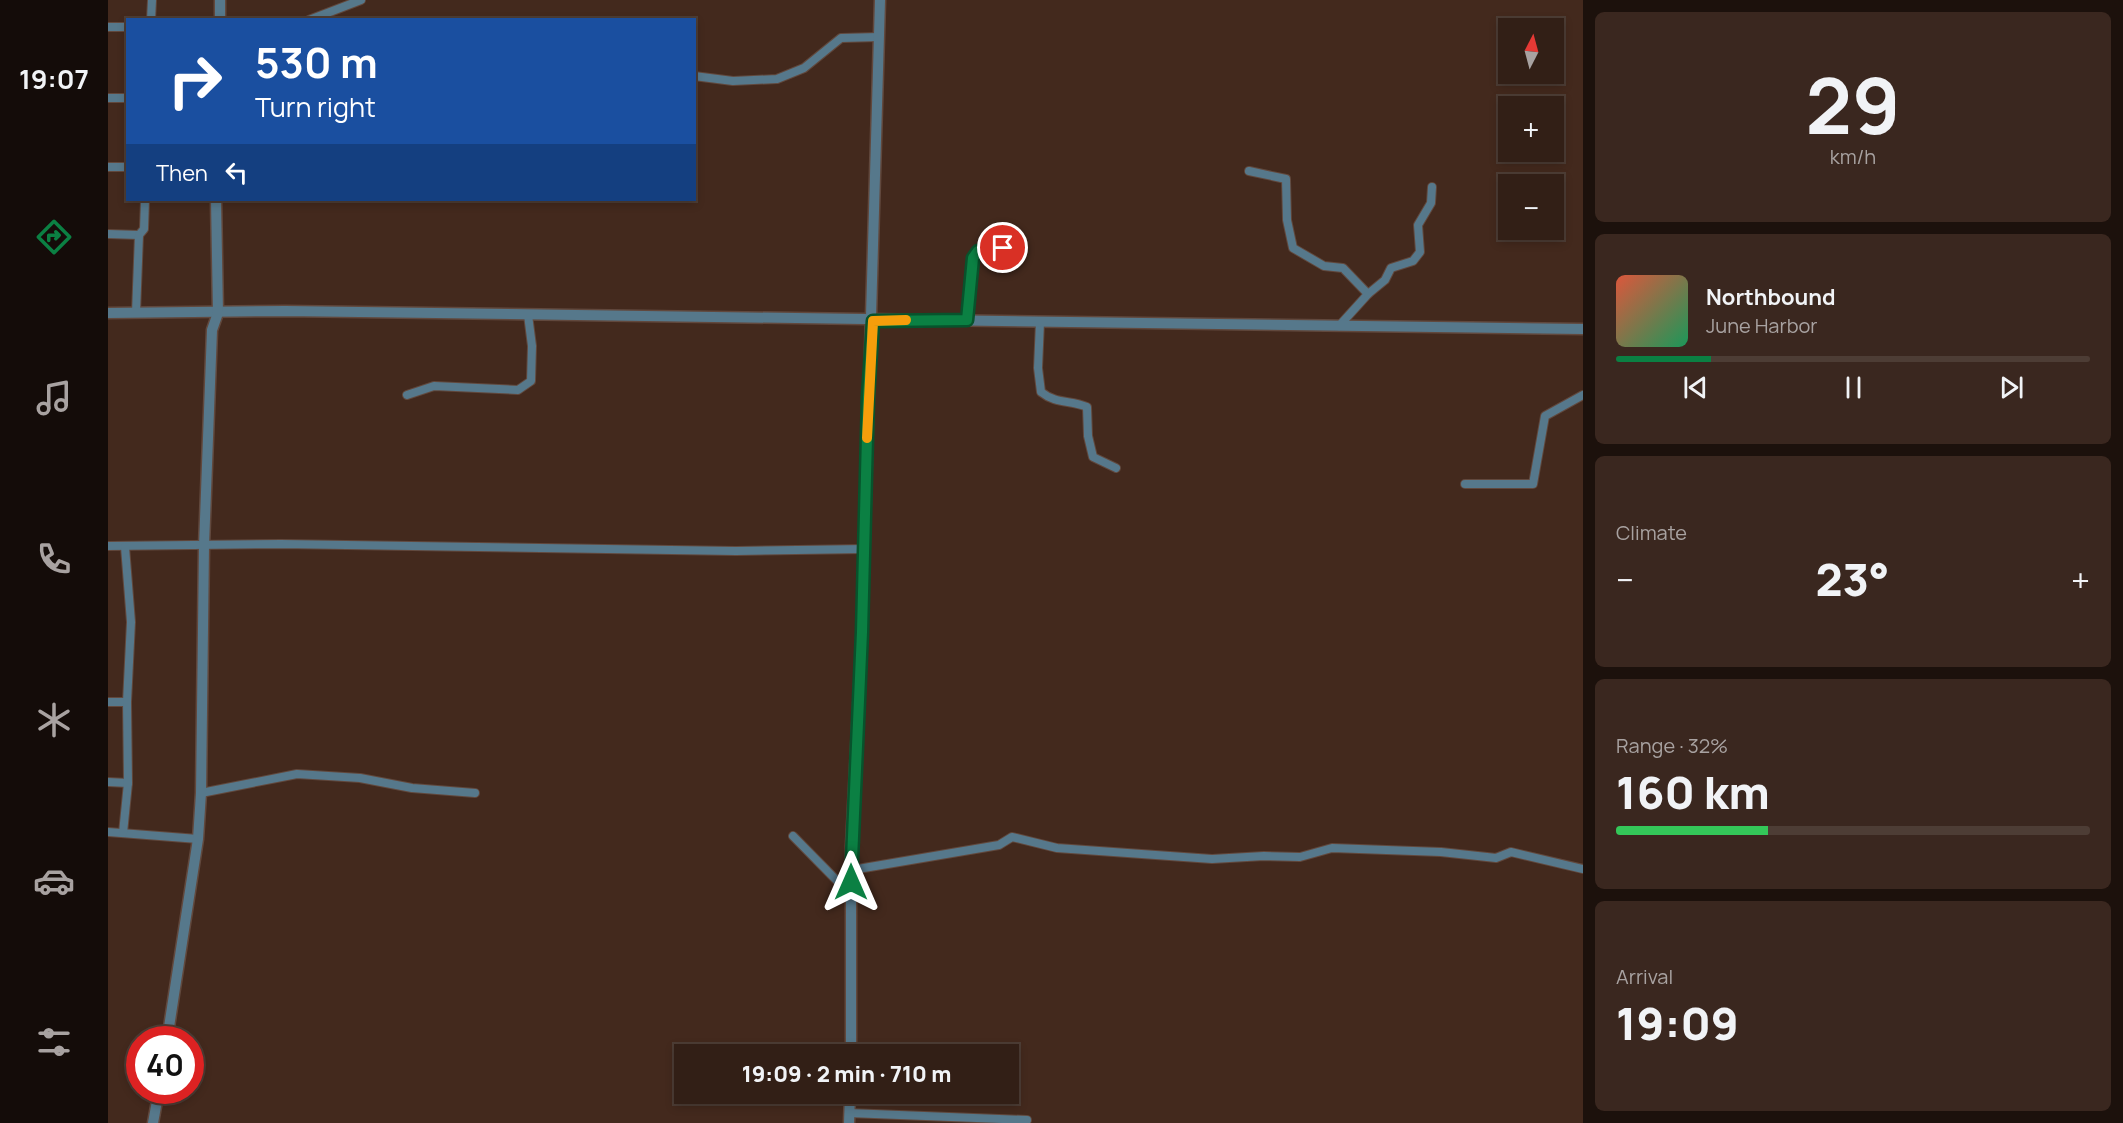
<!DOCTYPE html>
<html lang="en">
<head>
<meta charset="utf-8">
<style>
	body { margin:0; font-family:Manrope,sans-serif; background:#3a271f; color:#f1f3f6; height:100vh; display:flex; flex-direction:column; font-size:22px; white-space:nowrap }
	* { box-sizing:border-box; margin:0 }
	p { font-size:20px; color:#a8a2a1 }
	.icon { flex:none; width:33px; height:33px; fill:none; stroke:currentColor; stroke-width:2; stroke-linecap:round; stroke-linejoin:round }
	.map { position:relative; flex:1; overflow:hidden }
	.details { display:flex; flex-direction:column; gap:12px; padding:12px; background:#1c110c; width:540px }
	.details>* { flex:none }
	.guide { position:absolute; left:18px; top:18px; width:570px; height:183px; border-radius:0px; box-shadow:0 3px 9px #0003,0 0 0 2px #4d3d35; background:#1a4fa0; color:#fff; overflow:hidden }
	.needle { width:39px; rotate:6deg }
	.tools { position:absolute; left:1390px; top:18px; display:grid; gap:12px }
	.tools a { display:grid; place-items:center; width:66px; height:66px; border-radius:0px; background:#321f16; box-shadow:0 3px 9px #0003,0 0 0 2px #4d3d35; font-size:30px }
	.speed { position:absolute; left:18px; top:1026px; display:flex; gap:12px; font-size:30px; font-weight:700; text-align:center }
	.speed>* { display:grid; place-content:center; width:78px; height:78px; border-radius:50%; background:#321f16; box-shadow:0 3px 9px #0003,0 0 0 2px #4d3d35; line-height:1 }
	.speed .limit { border:9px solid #d22; background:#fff; color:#111 }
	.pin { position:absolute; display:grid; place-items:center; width:51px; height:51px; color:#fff; margin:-26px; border:3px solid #fff; border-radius:50%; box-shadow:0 2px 6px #0007 }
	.me { position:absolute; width:66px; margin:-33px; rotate:0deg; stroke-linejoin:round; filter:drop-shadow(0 0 4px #0008) }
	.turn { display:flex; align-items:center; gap:21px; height:126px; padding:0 30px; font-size:27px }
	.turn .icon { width:78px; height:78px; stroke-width:2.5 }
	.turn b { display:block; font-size:42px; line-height:51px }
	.then { display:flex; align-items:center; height:57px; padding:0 30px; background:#0003; gap:12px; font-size:22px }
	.big { font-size:45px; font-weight:800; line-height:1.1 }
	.details .card { flex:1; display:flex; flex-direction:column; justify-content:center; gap:9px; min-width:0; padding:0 21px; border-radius:9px; background:#3a271f }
	.details .dial { align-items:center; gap:0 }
	.dial b { font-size:78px; line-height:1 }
	.song { display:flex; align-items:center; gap:18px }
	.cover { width:72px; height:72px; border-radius:9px; background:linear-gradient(135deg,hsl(10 70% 55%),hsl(150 70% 35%)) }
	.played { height:6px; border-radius:3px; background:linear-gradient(90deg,#0b8043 20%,#4d3d35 20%) }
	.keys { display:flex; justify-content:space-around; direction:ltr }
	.heat { display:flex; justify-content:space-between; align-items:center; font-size:33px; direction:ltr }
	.charge { height:9px; border-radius:4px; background:linear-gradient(90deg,#34c759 32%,#4d3d35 0) }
	.trip { position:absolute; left:566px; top:1044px; width:345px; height:60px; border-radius:0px; background:#321f16; box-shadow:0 3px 9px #0003,0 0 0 2px #4d3d35; font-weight:800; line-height:60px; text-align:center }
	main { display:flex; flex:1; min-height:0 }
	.tab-bar { display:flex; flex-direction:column; width:108px; justify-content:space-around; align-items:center; background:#140c09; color:#a8a2a1 }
	.tab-bar .icon { width:42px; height:42px }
	.tab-bar .current { color:#0b8043 }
	.tab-bar b { font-size:27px; color:#f1f3f6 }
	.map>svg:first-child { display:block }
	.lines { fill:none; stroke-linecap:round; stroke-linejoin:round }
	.minor-casing { stroke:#61483d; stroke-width:10 }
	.tertiary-casing { stroke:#61483d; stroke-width:13 }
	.minor { stroke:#56788b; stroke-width:8 }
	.tertiary { stroke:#56788b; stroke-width:10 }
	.route-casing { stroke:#07532c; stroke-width:15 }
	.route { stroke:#0b8043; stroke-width:10 }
	.slow { stroke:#f59e0b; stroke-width:10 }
</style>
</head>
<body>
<main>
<nav class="tab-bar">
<b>19:07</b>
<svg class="icon current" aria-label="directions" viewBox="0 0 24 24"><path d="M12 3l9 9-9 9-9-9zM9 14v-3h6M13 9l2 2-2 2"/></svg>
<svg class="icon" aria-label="music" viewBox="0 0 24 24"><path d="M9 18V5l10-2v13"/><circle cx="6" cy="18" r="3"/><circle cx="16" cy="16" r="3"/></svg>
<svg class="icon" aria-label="phone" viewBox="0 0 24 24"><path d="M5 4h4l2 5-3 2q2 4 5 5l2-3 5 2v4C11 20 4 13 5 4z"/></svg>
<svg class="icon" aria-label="climate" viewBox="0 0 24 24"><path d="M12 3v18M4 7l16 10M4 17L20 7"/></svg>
<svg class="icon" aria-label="car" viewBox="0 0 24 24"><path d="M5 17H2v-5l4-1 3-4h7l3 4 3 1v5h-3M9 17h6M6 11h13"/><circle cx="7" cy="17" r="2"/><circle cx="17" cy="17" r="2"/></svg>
<svg class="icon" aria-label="filters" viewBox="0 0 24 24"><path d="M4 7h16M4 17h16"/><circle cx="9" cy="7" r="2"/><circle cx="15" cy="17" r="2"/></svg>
</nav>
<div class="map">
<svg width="1475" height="1123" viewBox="0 0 1475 1123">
	<rect width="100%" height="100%" fill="#43291d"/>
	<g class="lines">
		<g class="minor-casing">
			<g id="minor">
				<path d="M43,20L44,0"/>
				<path d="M201,20L253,0"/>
				<path d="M0,27H20"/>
				<path d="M586,76L625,81L669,79L696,68L733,38L771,37"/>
				<path d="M0,98H20"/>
				<path d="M0,167H20"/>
				<path d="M1141,171L1178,179L1179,220L1185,248L1216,266L1235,268L1260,294L1231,326"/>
				<path d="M0,234L31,235"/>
				<path d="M1260,294L1277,280L1283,268L1305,261L1312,252L1310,225L1323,203L1324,187"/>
				<path d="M28,313L31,235L36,229L37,200"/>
				<path d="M859,320L865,258L870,251L895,248"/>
				<path d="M932,322L930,368L933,392C948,404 962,400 979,407L980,436L985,457L1008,468"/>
				<path d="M299,395L326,386L410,390L423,381L424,346L420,315"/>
				<path d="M1357,484H1425L1437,416L1475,395"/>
				<path d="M0,546L173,544L628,551L757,549"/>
				<path d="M0,702H19"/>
				<path d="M0,782L20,783"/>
				<path d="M93,793L189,774L252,778L304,788L367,793"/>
				<path d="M0,832L90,839"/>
				<path d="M15,833L20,783L19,702L23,622L17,547"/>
				<path d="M685,836L743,895"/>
				<path d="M744,870L891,845L904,837L949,848L1104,859L1156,856L1192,857L1224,848L1333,852L1388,858L1403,852L1475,869"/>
				<path d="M741,1113L919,1120"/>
			</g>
		</g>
		<g class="tertiary-casing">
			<g id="tertiary">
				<path d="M112,20V0"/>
				<path d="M0,313L177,311L1475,329"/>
				<path d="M59,1040L90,839L93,793L96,546L104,330L110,313L108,200"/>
				<path d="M743,1054V846L754,632L772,0"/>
				<path d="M45,1123L51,1090"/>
				<path d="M741,1123L742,1094"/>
			</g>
		</g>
		<use href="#minor" class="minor"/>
		<use href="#tertiary" class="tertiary"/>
	</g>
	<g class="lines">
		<g class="route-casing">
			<path id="route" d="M743,882L754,632L760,397L765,321L859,320L865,258L870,251L895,248"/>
		</g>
		<use href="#route" class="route"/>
		<path class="slow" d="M759,438L765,321L798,320"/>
	</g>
</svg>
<div class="tools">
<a><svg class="needle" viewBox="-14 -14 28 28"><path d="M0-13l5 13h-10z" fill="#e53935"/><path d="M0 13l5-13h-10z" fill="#a8a2a1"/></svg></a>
<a>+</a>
<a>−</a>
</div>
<div class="speed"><div class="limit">40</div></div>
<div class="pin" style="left:895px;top:248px;background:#d93025"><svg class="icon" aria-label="arrive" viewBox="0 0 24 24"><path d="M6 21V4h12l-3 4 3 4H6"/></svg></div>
<svg class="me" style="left:743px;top:882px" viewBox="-20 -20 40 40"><path d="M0-17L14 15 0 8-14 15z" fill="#0b8043" stroke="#fff" stroke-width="4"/></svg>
<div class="trip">19:09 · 2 min · 710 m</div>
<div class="guide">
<div class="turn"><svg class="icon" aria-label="right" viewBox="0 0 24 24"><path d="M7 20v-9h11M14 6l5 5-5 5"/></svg><div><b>530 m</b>Turn right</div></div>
<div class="then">Then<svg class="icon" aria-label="left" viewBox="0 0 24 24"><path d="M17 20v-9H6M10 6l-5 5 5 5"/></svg></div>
</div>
</div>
<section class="details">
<div class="card dial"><b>29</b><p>km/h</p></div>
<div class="card">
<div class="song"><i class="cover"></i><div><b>Northbound</b><p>June Harbor</p></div></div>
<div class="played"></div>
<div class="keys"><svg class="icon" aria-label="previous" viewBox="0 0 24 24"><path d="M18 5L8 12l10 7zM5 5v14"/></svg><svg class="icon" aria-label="pause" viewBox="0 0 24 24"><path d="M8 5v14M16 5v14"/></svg><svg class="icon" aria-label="next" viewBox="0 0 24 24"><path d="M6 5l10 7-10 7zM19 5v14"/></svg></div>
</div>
<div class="card"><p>Climate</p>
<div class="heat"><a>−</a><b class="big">23°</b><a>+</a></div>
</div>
<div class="card"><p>Range · 32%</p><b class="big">160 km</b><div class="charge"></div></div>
<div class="card"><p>Arrival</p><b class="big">19:09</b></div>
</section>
</main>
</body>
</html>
